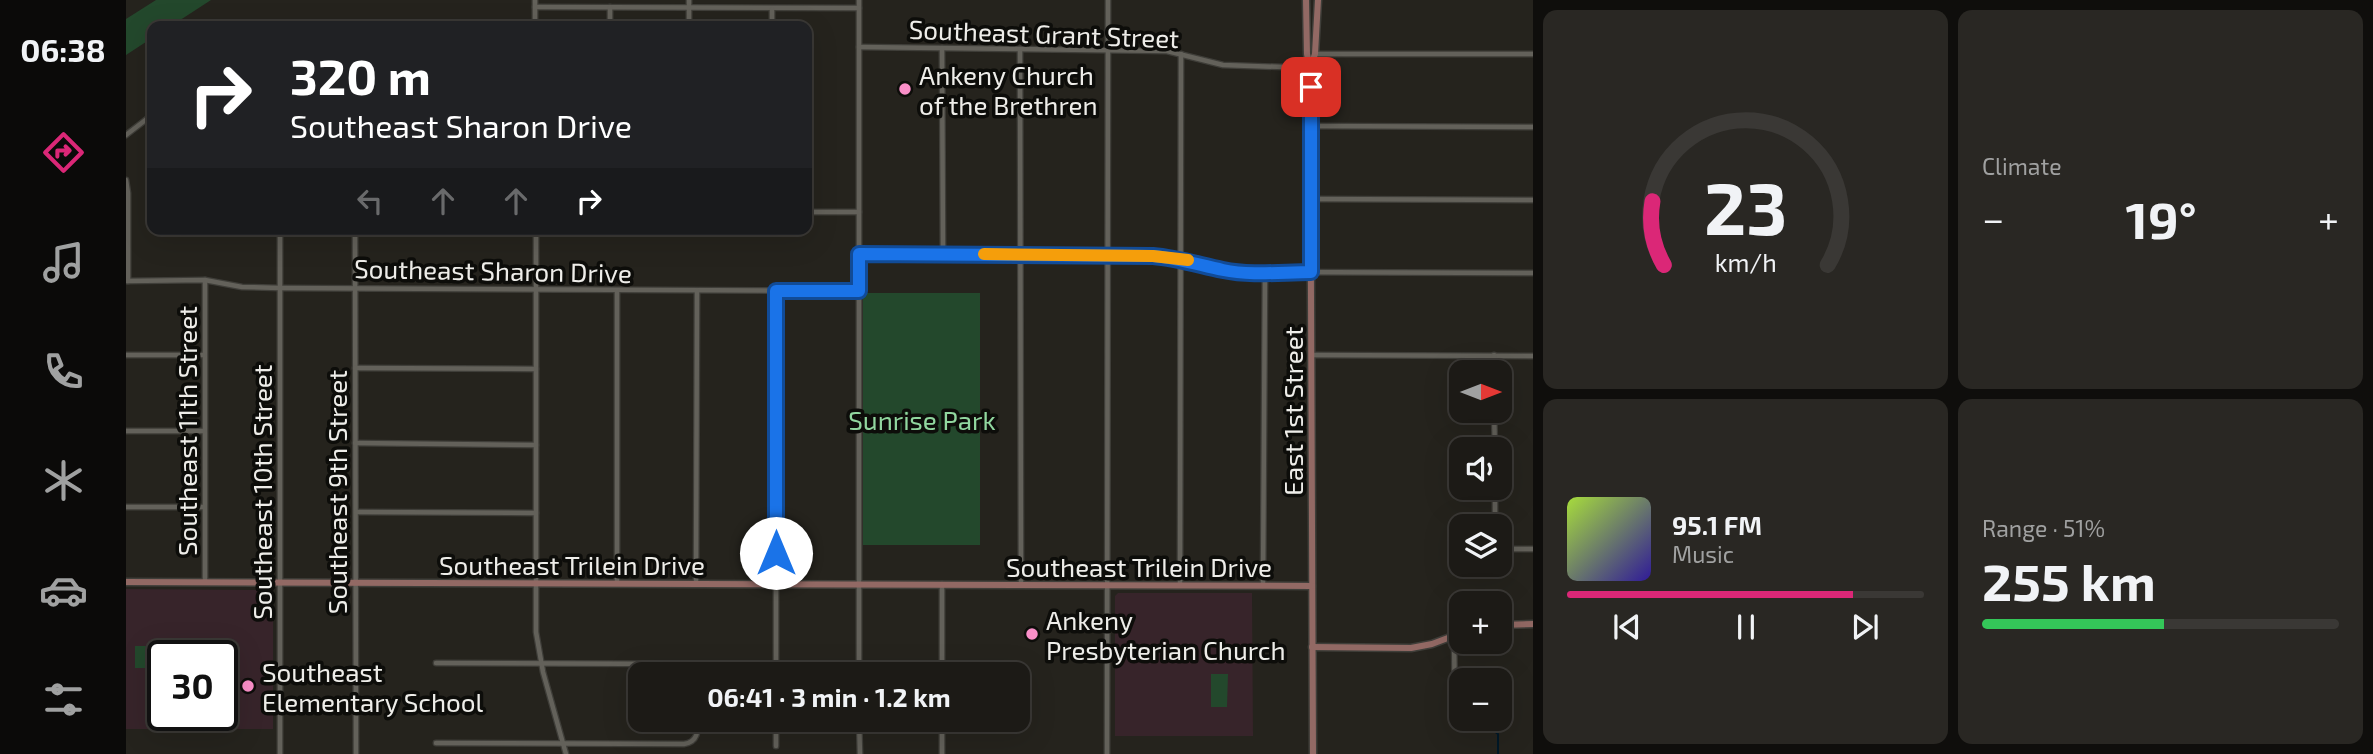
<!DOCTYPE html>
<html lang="en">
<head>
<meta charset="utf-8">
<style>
	body { margin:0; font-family:"Exo 2",sans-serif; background:#292723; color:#f1f3f6; height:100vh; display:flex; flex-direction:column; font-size:26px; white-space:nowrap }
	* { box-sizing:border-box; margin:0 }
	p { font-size:23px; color:#a0a1a1 }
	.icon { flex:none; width:38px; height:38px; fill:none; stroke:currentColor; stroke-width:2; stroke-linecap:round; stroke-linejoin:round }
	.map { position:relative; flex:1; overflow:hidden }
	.sheet { display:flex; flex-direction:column; gap:10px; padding:10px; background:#0f0e0c; width:840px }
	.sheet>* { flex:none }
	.top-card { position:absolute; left:21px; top:21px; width:665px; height:214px; border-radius:14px; box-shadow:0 7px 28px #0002,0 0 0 2px #3a3835; background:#202124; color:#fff; overflow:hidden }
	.needle { width:46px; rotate:90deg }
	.controls { position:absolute; left:1323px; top:360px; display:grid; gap:14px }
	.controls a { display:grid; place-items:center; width:63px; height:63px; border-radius:14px; background:#1c1a16; box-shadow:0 7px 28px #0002,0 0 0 2px #3a3835; font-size:35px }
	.speed { position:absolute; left:21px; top:640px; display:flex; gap:14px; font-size:35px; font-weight:700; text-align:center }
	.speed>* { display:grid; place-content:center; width:91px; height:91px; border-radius:50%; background:#1c1a16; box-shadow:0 7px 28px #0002,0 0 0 2px #3a3835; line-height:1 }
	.speed .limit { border:4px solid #111; border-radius:10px; background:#fff; color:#111 }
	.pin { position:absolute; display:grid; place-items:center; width:60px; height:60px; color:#fff; margin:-30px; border-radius:14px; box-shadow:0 4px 10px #0006 }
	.me { position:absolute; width:77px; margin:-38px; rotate:0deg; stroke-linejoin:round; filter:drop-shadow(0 0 5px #0008) }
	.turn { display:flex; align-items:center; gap:24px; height:147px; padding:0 28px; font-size:32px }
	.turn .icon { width:91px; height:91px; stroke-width:2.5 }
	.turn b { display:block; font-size:49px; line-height:60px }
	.lanes { display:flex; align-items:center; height:66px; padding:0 28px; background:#0003; justify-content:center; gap:35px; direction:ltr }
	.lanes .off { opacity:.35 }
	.big { font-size:52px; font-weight:700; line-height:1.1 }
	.sheet .widget { flex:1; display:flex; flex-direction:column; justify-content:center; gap:10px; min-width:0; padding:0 24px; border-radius:14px; background:#292723 }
	.sheet .dial { align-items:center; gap:0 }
	.dial svg { height:182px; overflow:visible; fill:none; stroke:#3a3835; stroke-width:7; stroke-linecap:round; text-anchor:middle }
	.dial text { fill:#f1f3f6; stroke:none }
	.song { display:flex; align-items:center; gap:21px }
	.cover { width:84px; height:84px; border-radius:10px; background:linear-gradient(135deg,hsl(80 70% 55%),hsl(250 70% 35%)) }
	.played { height:7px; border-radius:4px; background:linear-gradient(90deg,#db2777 80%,#3a3835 80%) }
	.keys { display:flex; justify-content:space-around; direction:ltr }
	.heat { display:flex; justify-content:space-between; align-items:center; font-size:38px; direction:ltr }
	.charge { height:10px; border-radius:5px; background:linear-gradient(90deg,#34c759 51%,#3a3835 0) }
	.sheet .tiles { flex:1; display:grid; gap:10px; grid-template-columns:repeat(2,1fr) }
	.trip { position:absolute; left:502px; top:662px; width:402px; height:70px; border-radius:14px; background:#1c1a16; box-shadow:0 7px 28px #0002,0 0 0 2px #3a3835; font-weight:700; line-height:70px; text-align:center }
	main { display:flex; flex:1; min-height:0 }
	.tabs { display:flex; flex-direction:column; width:126px; justify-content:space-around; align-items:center; background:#0b0a09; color:#a0a1a1 }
	.tabs .icon { width:49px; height:49px }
	.tabs .selected { color:#db2777 }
	.tabs b { font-size:32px; color:#f1f3f6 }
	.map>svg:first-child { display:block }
	.education { fill:#37242a; fill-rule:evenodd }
	.green { fill:#23482c }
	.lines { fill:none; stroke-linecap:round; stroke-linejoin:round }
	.stream { stroke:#001827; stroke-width:2 }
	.street-casing { stroke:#3f3e39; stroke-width:7 }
	.secondary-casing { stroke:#3f3e39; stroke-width:9 }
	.street { stroke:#63615a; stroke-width:4.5 }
	.secondary { stroke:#926964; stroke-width:6 }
	.route-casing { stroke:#114b97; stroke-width:18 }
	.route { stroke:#1a73e8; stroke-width:12 }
	.slow { stroke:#f59e0b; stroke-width:12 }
	.poi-dot { fill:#fa8fc8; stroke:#0d0d0a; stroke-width:2.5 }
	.labels { text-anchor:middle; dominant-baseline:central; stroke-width:7; stroke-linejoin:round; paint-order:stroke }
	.street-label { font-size:26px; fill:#eeede9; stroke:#0d0d0a }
	.poi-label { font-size:26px; fill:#eeede9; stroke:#0d0d0a; text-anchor:start }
	.park-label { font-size:26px; fill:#91d79f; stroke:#0d0d0a }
</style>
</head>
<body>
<main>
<nav class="tabs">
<b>06:38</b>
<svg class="icon selected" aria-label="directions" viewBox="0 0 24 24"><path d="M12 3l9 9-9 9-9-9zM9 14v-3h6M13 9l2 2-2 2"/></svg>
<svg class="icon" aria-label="music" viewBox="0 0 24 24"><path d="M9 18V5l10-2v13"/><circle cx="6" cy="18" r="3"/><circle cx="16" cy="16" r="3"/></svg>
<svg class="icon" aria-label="phone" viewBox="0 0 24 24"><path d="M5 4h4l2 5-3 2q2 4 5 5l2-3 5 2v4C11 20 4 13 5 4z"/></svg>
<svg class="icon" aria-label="climate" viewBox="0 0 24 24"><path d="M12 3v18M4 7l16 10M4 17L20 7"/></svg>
<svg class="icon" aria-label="car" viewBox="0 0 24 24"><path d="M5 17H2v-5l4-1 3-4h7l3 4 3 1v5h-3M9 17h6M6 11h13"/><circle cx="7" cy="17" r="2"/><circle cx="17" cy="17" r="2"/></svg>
<svg class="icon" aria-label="filters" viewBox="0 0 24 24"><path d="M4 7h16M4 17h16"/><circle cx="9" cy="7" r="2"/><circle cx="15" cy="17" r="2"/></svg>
</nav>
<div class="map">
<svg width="1407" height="754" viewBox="0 0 1407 754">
	<rect width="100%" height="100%" fill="#25231d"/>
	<g class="education">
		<path d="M0,589L147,590V729H0ZM37,656H96V716H37Z"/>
		<path d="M992,593H1126L1127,736H989V596Z"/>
	</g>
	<g class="green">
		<path d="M30,0H85L45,26H26V38L0,55V19Z"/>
		<rect x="737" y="293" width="117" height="252"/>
		<path d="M9,646H54V656H37V668H9Z"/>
		<path d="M1085,674H1102L1101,707H1085Z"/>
	</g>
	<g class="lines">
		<path class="stream" d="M1368,731L1372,734V754"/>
		<g class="street-casing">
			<g id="street">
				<path d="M563,0V26"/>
				<path d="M733,0V674"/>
				<path d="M409,7L733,8"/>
				<path d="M484,7V26"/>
				<path d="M646,9V26"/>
				<path d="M229,26V25"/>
				<path d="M409,26V0"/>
				<path d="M733,47L1041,51L1097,65L1184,68"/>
				<path d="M816,48L817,254"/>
				<path d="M894,49L895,585"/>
				<path d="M1189,54H1407"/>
				<path d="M1185,126L1407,127"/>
				<path d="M0,135L26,115"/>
				<path d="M0,180L2,193V281"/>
				<path d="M1185,199L1407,200"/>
				<path d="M681,212H733"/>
				<path d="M154,229V754"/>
				<path d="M229,229L230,754"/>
				<path d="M410,229V632L417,672L440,754"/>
				<path d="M733,254L1027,256C1057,258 1084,269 1114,272L1407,273"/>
				<path d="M79,280V582"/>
				<path d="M0,281L79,280L116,287L154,288L733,291"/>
				<path d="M650,291V674"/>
				<path d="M0,355H78"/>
				<path d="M1185,355L1407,356"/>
				<path d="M1368,355V373"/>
				<path d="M229,368L410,369"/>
				<path d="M1368,411L1369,450"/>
				<path d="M0,431H78"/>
				<path d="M229,443L410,445"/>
				<path d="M1369,488V527"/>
				<path d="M0,507H78"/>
				<path d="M230,512L410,513"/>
				<path d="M1374,549H1407"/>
				<path d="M491,583V291"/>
				<path d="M570,584L571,291"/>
				<path d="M816,584V674"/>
				<path d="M1054,585L1055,54"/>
				<path d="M1137,586L1139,272"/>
				<path d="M1328,636L1329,711"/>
				<path d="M310,663L558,664L566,667L571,674"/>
				<path d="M650,719V746"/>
				<path d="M733,719L734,754"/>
				<path d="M816,719V754"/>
				<path d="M310,743L558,744C572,742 572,731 572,719"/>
				<path d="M981,754L982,0"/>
			</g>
		</g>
		<g class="secondary-casing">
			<g id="secondary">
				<path d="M1180,0L1181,54L1184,68L1187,754"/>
				<path d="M1184,68L1189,54L1192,0"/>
				<path d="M0,582L1186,586"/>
				<path d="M1374,625L1407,624"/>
				<path d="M1186,647L1285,648L1306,644L1335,633"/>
			</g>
		</g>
		<use href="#street" class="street"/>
		<use href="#secondary" class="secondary"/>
	</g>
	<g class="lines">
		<g class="route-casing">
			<path id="route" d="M650,553V291H733V254L1027,256C1051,258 1073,265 1097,270C1125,276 1157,272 1185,272V87"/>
		</g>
		<use href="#route" class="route"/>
		<path class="slow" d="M858,254L1027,256L1062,260"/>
	</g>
	<g class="poi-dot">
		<circle cx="779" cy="89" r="7"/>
		<circle cx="906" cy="634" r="7"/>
		<circle cx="122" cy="686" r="7"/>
	</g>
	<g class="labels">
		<g class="street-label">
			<text transform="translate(918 33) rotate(2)">Southeast Grant Street</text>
			<text transform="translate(367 270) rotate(1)">Southeast Sharon Drive</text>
			<text transform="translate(1166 411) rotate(-90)">East 1st Street</text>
			<text transform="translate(60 431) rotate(-90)">Southeast 11th Street</text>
			<text transform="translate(135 492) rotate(-90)">Southeast 10th Street</text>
			<text transform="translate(210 492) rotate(-90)">Southeast 9th Street</text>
			<text x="446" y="564">Southeast Trilein Drive</text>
			<text x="1013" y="566">Southeast Trilein Drive</text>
		</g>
		<g class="poi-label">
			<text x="793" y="74">Ankeny Church<tspan x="793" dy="30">of the Brethren</tspan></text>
			<text x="920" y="619">Ankeny<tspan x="920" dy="30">Presbyterian Church</tspan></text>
			<text x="136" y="671">Southeast<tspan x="136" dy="30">Elementary School</tspan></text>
		</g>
		<g class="park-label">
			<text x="796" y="419">Sunrise Park</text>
		</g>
	</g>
</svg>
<div class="controls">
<a><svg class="needle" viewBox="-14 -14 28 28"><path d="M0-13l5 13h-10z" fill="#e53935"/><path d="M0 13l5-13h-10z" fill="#a0a1a1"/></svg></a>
<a><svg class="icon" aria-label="sound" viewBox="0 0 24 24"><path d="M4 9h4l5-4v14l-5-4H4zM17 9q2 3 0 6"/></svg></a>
<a><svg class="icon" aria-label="layers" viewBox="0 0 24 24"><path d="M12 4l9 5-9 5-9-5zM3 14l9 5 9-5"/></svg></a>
<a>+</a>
<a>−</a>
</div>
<div class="speed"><div class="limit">30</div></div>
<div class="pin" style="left:1185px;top:87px;background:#d93025"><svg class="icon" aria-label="arrive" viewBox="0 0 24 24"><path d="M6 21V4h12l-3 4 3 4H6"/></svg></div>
<svg class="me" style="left:650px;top:553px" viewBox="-20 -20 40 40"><circle r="19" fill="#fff"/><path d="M0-13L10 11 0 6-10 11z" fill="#1a73e8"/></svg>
<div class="trip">06:41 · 3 min · 1.2 km</div>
<div class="top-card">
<div class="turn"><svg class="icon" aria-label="right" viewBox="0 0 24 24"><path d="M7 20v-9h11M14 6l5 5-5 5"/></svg><div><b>320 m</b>Southeast Sharon Drive</div></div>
<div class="lanes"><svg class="icon off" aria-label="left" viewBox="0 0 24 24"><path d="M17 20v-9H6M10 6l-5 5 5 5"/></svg><svg class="icon off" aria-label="ahead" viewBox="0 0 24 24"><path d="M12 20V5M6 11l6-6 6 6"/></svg><svg class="icon off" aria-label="ahead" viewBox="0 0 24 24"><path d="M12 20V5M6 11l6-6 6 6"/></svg><svg class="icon" aria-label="right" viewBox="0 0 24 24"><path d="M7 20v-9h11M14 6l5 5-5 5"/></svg></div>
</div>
</div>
<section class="sheet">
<div class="tiles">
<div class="widget dial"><svg viewBox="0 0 100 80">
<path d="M14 69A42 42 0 1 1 86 69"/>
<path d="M14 69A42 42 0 0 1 9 41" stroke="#db2777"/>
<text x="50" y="56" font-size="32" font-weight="700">23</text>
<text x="50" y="72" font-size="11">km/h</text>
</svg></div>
<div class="widget"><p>Climate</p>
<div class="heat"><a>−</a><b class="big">19°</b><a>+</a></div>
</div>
<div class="widget">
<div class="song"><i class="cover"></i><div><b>95.1 FM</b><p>Music</p></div></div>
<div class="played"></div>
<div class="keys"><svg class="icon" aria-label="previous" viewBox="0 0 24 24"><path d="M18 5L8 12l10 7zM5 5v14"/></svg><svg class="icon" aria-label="pause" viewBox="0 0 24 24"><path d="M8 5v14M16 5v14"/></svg><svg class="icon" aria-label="next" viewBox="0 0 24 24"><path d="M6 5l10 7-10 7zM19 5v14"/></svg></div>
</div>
<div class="widget"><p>Range · 51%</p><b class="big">255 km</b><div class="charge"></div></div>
</div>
</section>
</main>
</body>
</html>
